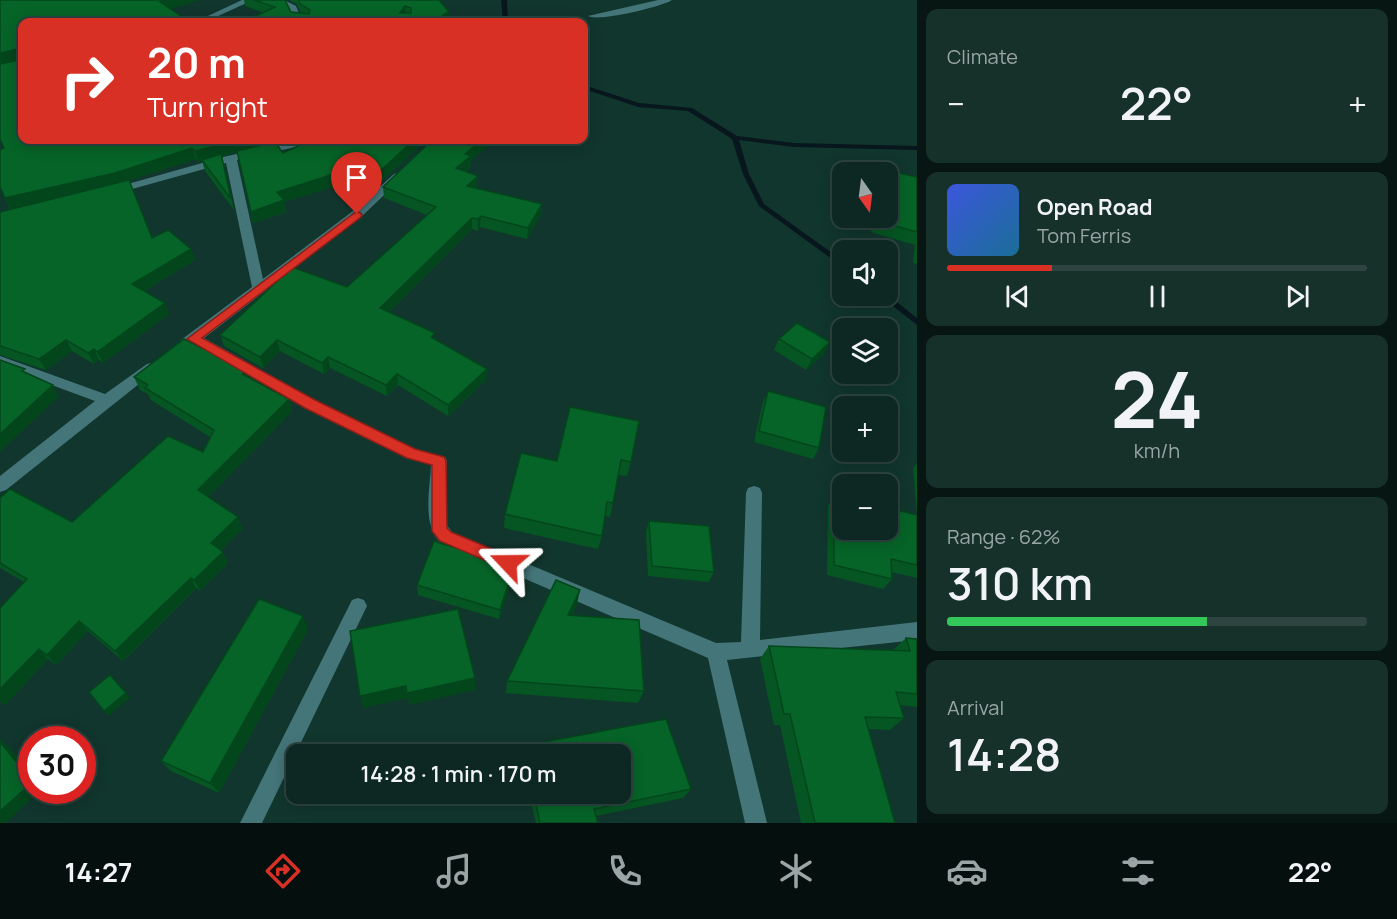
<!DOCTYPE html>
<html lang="en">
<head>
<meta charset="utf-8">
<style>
	body { margin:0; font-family:Manrope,sans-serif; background:#16302a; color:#f1f3f6; height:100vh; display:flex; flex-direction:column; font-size:22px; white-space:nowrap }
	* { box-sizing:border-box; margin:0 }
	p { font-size:20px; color:#9aa6a5 }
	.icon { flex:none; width:33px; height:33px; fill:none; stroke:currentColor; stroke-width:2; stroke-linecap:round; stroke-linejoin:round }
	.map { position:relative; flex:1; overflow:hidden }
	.panel { display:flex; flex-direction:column; gap:9px; padding:9px; background:#071613; width:480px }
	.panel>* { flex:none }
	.hud { position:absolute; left:18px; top:18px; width:570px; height:126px; border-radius:12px; box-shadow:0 3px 15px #0003,0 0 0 2px #2d4440; background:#d93025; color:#fff; overflow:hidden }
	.needle { width:39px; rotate:166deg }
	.fabs { position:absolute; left:832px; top:162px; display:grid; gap:12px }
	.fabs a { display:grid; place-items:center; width:66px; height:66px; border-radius:12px; background:#0d2822; box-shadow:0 3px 15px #0003,0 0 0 2px #2d4440; font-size:30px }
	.speed { position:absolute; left:18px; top:726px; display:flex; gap:12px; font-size:30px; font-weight:700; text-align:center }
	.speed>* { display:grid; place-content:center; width:78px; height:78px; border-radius:50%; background:#0d2822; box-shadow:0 3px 15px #0003,0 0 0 2px #2d4440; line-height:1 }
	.speed .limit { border:9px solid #d22; background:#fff; color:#111 }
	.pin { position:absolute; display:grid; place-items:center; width:51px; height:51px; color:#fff; margin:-62px -26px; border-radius:50% 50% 50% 0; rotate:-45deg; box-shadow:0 0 6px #0007 }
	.pin .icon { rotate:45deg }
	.me { position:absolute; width:66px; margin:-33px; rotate:293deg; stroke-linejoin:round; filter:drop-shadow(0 0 4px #0008) }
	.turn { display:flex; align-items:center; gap:21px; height:126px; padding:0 30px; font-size:27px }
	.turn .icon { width:78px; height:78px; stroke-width:2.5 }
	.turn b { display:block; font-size:42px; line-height:51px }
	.big { font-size:45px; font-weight:600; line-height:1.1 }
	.panel .widget { flex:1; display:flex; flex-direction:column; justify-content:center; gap:9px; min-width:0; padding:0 21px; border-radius:12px; background:#16302a }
	.panel .dial { align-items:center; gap:0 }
	.dial b { font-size:78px; line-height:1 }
	.song { display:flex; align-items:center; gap:18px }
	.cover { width:72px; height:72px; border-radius:9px; background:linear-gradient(135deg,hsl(230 70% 55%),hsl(200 70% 35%)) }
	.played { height:6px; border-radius:3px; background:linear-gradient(90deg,#d93025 25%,#2d4440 25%) }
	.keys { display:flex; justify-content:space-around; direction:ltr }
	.heat { display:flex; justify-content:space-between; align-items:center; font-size:33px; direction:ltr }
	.charge { height:9px; border-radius:4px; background:linear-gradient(90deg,#34c759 62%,#2d4440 0) }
	.trip { position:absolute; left:286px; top:744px; width:345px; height:60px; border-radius:12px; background:#0d2822; box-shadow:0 3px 15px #0003,0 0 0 2px #2d4440; font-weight:600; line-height:60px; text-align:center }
	.dock { display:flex; height:96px; justify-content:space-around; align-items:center; background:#05100e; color:#9aa6a5 }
	.dock .icon { width:42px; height:42px }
	.dock .active { color:#d93025 }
	.dock b { font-size:27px; color:#f1f3f6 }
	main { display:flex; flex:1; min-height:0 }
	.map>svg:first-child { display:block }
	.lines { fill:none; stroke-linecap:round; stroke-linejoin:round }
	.stream { fill:#08171d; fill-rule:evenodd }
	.minor { fill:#437579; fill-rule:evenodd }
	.wall { fill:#055622 }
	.shaded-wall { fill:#04461c }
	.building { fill:#066428; stroke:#04461c; stroke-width:1.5; fill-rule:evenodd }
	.route { fill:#d93025; stroke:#8d1f18; stroke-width:1.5 }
</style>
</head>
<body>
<main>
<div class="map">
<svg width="917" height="823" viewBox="0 0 917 823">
	<rect width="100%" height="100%" fill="#11362d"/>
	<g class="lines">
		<g class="stream">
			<path d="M501,0H507L508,22H503Z"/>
			<path d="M584,85L639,103L692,108L737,136L794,143L917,146V150L794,147L739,140L749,174L764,204L843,261V267L759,206L743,174L732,139L688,111L638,107L584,89Z"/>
			<path d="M888,295L917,318V325L880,296Z"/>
		</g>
		<g class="minor">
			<path d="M242,0H253L205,22H195Z"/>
			<path d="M273,0H284L296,6L300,16L310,22H299L293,20L289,9Z"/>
			<path d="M658,0H672C661,7 598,22 588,16Z"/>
			<path d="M301,140H319L314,143L237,160L263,279L353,211L394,174L398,173L404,176L361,217L204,338L315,400L416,449L445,457L447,461L446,524L452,532L716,643L741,642L746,493L748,488L754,486L760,488L762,493L760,640L917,622V640L727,660L767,823H745L708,658L440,542C422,524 430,489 431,465L406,458L305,408L194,345L186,349L181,348L179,344L181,340L252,287L226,163L114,194L108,191L110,189L227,156Z"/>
			<path d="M0,356L105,394L147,364L152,363L159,368L6,490L0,492V476L95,401L0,366Z"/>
			<path d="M358,598L364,600L367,606L262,823H240L352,600Z"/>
		</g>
	</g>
	<g class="wall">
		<path d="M244,0H285L291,12L301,13L297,4L289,0H439L449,18L264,13L245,6Z"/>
		<path d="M22,22V140H261L262,145L283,153L311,140H426L370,192L345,183L284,202L286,212L253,223L237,152L222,156L234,210L205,171L202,161L198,162L196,159L129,180L152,238L191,249L195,260L144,291L165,303L169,314L103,363L99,360L94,364L72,351L46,370L0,355V212L10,209L5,198L4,148L0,139Z"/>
		<path d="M432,140H495L471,160L470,167L465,172L478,187L476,189L542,204L541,215L527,239L480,227L478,231L472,229L389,312L487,369L486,380L448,416L398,385L387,396L330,368L324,374L280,351L263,368L224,346L220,335L347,287L427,215L384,198L383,187Z"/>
		<path d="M894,172L917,177V264L913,263L915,245L871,232L876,218H888V185Z"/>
		<path d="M779,339L830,342L824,354L806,370L774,350Z"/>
		<path d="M134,377L252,380L289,399L292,411L208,497L238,517L242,529L221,550L228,563L200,591L196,588L123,661L88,631L56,665L48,659L5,705L0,701V608L24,582L0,568V498L72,522L203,452L210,437L151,400L148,394L140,390Z"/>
		<path d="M768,391L819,448L813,459L754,442L763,402Z"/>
		<path d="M570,407L631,462L627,476L618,475L613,503L610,517L605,516L602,536L598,549L504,528L505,514L557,461Z"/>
		<path d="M917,463V578L891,572L892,579L883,589L827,575L828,506L834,496L917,515L913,468Z"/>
		<path d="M649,521L714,572L709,582L648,576L646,532Z"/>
		<path d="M514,566L513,576L499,619L418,595L417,585Z"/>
		<path d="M577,604L572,615L644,691L638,703L506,693L507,681Z"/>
		<path d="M308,629L219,793L171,771L161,761Z"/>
		<path d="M906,638L917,639V707L900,705L904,718L890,730L868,729L895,823H801L780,725H774L760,659L769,646L893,650Z"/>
		<path d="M666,719L691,789L683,798L596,816L598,823H536L529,794H621V754H522L523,746Z"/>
	</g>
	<g class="shaded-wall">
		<path d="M166,0H200L163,12L160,2Z"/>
		<path d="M405,6L406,16L400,13Z"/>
		<path d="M449,12V22L443,15Z"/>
		<path d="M17,49L21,60L0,65V53Z"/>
		<path d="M241,140H261L262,146L222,156L234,210L222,156L198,162L195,151Z"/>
		<path d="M414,140H426L370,192L369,181Z"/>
		<path d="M482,140H495L471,160L470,167L456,179V168L465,154Z"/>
		<path d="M192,148L196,159L119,184L11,209L5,198Z"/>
		<path d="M343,171L345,183L284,202L286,212L253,223L251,212L277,192Z"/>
		<path d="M478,176V187L467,198V186Z"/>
		<path d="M542,204L541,215L527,239L528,228Z"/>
		<path d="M481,216L480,227L478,231V219Z"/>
		<path d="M472,218V229L381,320L380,308Z"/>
		<path d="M191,249L195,260L137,295L132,284Z"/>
		<path d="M165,303L169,314L103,363L97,352Z"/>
		<path d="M66,340L72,351L46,370L39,359Z"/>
		<path d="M277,340L280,351L263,368L260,357Z"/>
		<path d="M830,342L824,354L806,370L812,359Z"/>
		<path d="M94,349L99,360L94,364L88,353Z"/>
		<path d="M328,357L330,368L324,374L322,363Z"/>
		<path d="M248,368L252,380L242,374Z"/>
		<path d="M487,369L486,380L448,416V405Z"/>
		<path d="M397,374L398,385L387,396L386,385Z"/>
		<path d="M53,385L59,396L0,452V434Z"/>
		<path d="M289,399L292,411L203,502L198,490Z"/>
		<path d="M238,517L242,529L216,555L211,543Z"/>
		<path d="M223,552L228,563L200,591L194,580Z"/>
		<path d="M514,566L513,576L499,619L500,610Z"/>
		<path d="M191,578L196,588L123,661L115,651Z"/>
		<path d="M580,590L577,604L565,628L568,615Z"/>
		<path d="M303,616L308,629L219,793L210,783Z"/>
		<path d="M79,621L88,631L56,665L47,655Z"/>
		<path d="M39,649L48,659L5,705L0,701V689Z"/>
		<path d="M475,678V690L409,705L408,698L363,708L360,696L406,686Z"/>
		<path d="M126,693L130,698L108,716L104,711Z"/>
		<path d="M0,740L8,746L32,775V781L0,742Z"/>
		<path d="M32,783V790H41L5,823H0V811Z"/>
	</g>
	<g class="building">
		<path d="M0,0H166L160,2L190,22H22V140H241L195,151L192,148L115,173L5,198L0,187V150L4,148L0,139V64L18,60L20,51L17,49L0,53Z"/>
		<path d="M254,0H285L291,12L309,14L310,10L300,4L298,0H439L449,12L443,15L458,22H243L275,7ZM405,6L411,8V13H400Z"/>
		<path d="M311,140H414L369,181L343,171L277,192L284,200L251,212L237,151L275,142L283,153Z"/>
		<path d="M432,140H482L465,154L471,156L456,168L478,176L467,186L542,204L528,228L481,216L478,219L472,218L380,308L435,333L431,337L487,369L448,405L397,374L386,385L328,357L322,363L277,340L260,357L220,335L292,267L347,287L436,207L383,187Z"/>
		<path d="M221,154L231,199L202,160Z"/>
		<path d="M894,172L917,177V232L877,221L878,218H888V189Z"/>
		<path d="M129,180L152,238L168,230L191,249L132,284L165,303L97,352L94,349L88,353L66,340L39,359L0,346V212Z"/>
		<path d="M797,323L830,342L812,359L779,339Z"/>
		<path d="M184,339L204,349L208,345L248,368L242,374L289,399L198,490L238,517L211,543L223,552L194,580L191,578L115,651L79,621L47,655L39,649L0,689V608L27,579L0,563V498L10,489L72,522L168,436L203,452L214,430L145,388L148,385L134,377Z"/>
		<path d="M0,360L25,369L22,371L53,385L0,434Z"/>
		<path d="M768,391L826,407L819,448L759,431Z"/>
		<path d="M570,407L639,421L631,462L621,460L613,503L607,502L602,536L505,514L521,453L557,461Z"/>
		<path d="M834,496L843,498V530H888V508L917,515V565L891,559L892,579L834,565Z"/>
		<path d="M649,521L709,526L714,572L652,566Z"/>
		<path d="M434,541L514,566L500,610L417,585Z"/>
		<path d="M556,580L580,590L568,615L639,620L644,691L507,681Z"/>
		<path d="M259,599L303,616L210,783L161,761Z"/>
		<path d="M458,609L475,678L407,693L406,686L360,696L350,631Z"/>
		<path d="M906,638L917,639V694L896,692L904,718L865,717L895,823H815L790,714H784L769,646L910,651Z"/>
		<path d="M110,675L126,693L104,711L89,692Z"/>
		<path d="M666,719L691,789L594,809L598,823H540L534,794H621V754H525L523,746Z"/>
		<path d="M0,742L32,781V783L0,811Z"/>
	</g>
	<path class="route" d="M357,211L362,214L361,217L202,338L315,400L415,449L444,457L446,461L447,528L451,532L514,558L516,563L514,568L508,570L503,568L440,541L432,531V465L407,458L305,408L187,339Z"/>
</svg>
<div class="fabs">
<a><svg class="needle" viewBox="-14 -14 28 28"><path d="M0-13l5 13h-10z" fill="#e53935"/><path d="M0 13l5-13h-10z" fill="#9aa6a5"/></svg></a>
<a><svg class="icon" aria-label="sound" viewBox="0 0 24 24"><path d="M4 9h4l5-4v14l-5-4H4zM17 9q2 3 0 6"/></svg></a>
<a><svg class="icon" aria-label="layers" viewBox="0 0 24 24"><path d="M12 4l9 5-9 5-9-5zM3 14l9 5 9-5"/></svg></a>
<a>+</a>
<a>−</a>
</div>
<div class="speed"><div class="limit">30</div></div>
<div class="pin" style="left:357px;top:214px;background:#d93025"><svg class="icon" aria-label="arrive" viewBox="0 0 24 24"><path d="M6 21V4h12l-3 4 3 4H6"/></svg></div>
<svg class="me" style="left:508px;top:563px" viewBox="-20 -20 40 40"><path d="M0-17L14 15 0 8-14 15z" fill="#d93025" stroke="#fff" stroke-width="4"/></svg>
<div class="trip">14:28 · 1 min · 170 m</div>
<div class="hud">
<div class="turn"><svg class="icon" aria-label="right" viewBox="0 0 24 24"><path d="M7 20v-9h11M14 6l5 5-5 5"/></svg><div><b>20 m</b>Turn right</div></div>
</div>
</div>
<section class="panel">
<div class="widget"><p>Climate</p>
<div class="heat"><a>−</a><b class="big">22°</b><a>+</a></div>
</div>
<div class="widget">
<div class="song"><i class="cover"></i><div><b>Open Road</b><p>Tom Ferris</p></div></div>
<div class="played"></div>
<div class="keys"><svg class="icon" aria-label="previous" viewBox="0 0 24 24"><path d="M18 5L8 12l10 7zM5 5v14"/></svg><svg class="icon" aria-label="pause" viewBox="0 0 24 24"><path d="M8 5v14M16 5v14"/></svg><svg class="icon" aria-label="next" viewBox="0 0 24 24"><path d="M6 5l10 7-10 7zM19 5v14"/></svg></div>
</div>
<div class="widget dial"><b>24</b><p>km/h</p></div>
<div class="widget"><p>Range · 62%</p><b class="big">310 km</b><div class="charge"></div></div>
<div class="widget"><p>Arrival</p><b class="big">14:28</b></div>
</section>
</main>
<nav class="dock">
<b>14:27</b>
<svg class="icon active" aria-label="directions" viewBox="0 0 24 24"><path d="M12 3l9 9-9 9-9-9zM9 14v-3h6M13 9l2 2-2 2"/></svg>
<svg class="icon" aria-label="music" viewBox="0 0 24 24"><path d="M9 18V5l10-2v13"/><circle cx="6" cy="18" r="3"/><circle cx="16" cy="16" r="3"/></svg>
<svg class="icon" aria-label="phone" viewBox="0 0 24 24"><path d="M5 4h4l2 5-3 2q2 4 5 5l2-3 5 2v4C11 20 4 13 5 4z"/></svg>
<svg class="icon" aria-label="climate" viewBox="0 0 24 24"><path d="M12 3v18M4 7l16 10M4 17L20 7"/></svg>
<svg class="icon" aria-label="car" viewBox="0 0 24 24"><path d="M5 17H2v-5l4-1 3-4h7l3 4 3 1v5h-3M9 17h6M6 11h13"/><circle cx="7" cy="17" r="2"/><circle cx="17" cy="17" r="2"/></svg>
<svg class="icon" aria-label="filters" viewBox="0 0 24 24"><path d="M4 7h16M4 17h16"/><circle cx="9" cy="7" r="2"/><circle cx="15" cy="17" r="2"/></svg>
<b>22°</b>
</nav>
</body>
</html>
